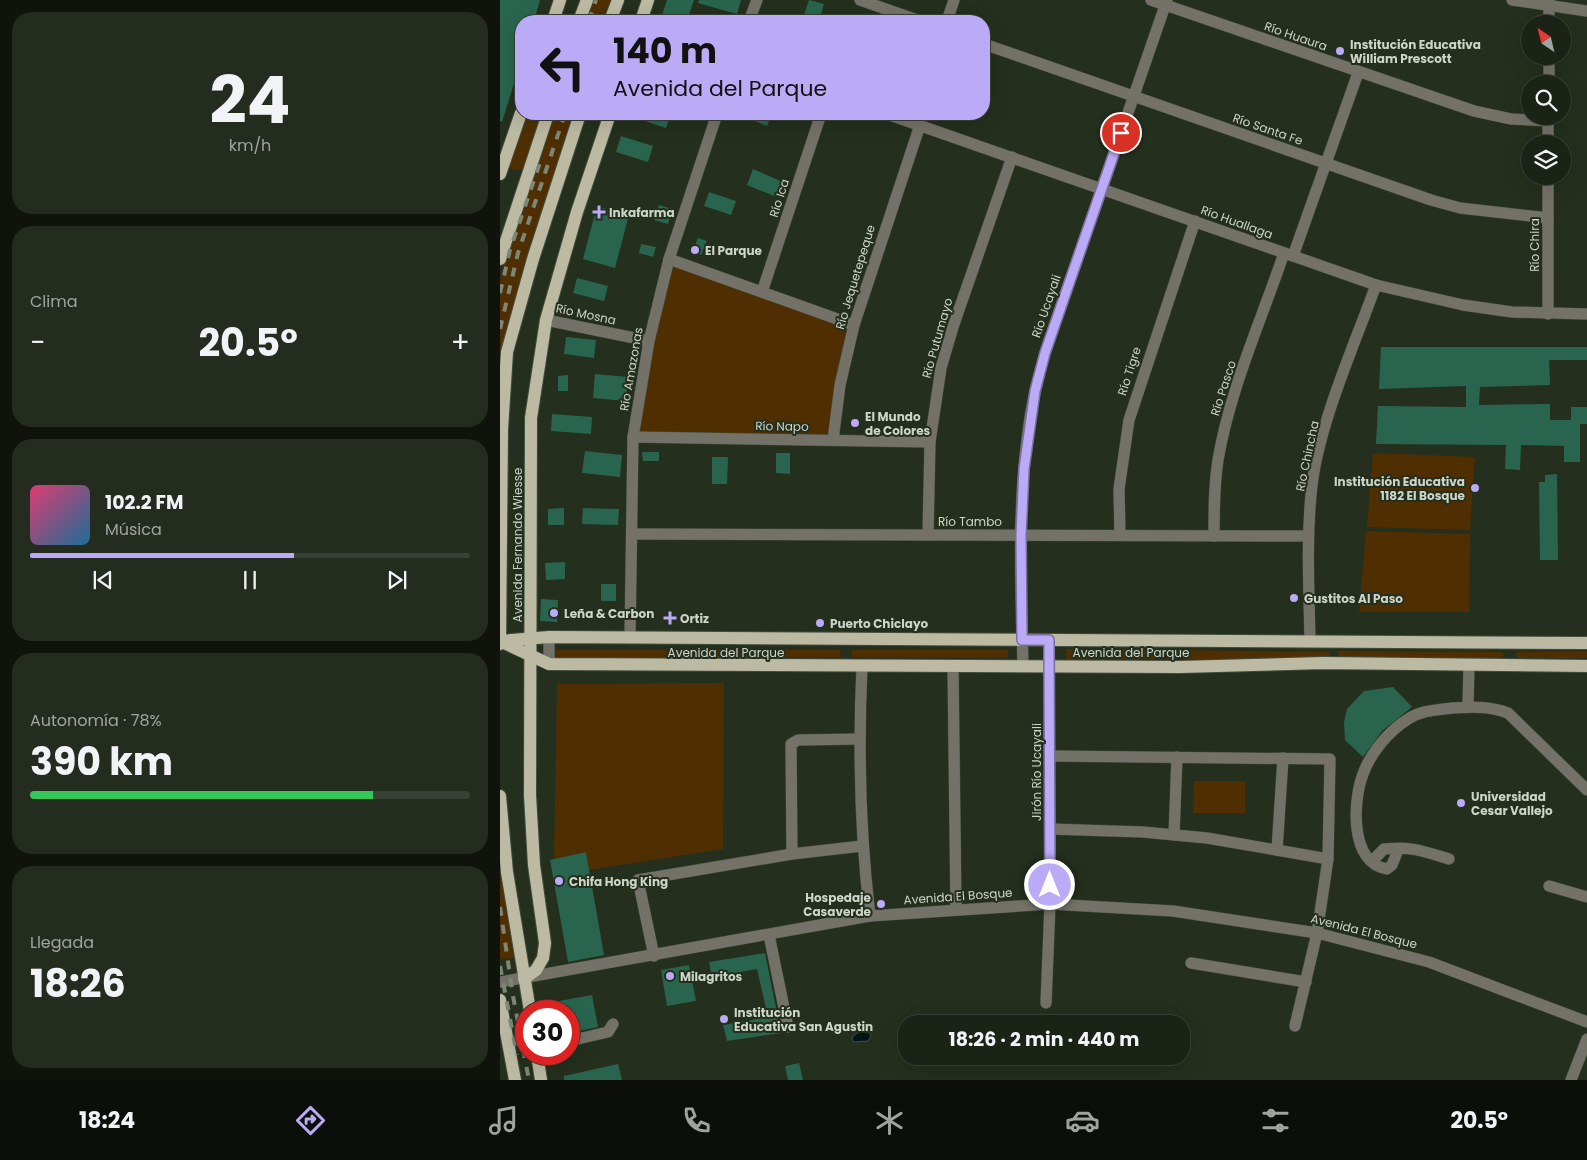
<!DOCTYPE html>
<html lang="es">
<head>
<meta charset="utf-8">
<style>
	body { margin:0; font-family:Poppins,sans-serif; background:#242b1f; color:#f1f3f6; height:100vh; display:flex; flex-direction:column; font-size:19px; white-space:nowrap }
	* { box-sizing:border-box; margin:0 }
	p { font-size:16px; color:#a0a4a1 }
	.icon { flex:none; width:28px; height:28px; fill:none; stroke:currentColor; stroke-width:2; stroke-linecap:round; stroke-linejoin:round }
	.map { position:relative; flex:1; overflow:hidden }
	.details { display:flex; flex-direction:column; gap:12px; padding:12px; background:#0f130c; width:500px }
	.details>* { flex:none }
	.top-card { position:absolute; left:15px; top:15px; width:475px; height:105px; border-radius:20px; box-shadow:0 5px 20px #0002,0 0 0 1px #394035; background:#bbaaf6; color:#111; overflow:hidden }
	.needle { width:32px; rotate:325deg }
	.fabs { position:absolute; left:1021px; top:15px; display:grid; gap:10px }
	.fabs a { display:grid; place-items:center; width:50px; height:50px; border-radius:50%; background:#1b2316; box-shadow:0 5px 20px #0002,0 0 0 1px #394035; font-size:25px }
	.speed { position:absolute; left:15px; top:1000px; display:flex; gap:10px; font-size:25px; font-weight:700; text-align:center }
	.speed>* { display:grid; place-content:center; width:65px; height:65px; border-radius:50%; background:#1b2316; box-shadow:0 5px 20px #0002,0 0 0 1px #394035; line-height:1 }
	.speed .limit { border:8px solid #d22; background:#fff; color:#111 }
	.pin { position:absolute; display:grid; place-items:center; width:42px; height:42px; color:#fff; margin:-21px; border:2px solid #fff; border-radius:50%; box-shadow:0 1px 5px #0007 }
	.me { position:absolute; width:55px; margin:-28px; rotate:0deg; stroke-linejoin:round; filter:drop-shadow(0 0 4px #0008) }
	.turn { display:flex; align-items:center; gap:18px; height:105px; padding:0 15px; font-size:22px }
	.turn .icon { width:65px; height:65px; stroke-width:2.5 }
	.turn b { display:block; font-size:35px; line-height:42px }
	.big { font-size:38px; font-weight:700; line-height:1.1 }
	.details .tile { flex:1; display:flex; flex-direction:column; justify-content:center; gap:8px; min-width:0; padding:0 18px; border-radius:20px; background:#242b1f }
	.details .dial { align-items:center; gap:0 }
	.dial b { font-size:65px; line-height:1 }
	.song { display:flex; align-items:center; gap:15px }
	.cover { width:60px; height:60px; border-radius:8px; background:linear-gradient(135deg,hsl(340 70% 55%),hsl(200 70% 35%)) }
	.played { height:5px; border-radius:2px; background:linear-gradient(90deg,#bbaaf6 60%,#394035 60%) }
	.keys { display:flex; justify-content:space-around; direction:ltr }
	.heat { display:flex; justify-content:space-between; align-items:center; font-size:28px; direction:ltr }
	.charge { height:8px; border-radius:4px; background:linear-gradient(90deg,#34c759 78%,#394035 0) }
	.trip { position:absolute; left:398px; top:1015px; width:292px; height:50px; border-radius:20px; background:#1b2316; box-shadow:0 5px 20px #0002,0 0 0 1px #394035; font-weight:700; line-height:50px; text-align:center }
	.tabs { display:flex; height:80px; justify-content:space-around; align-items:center; background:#0b0e09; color:#a0a4a1 }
	.tabs .icon { width:35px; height:35px }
	.tabs .active { color:#bbaaf6 }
	.tabs b { font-size:22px; color:#f1f3f6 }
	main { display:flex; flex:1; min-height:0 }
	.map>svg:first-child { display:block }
	.green { fill:#4f2f02 }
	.water { fill:#041516; stroke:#404e4b }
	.building { fill:#29654e }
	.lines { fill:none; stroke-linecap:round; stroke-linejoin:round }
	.minor-casing { stroke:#424d3c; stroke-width:12 }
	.major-casing { stroke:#424d3c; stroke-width:14 }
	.minor { stroke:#747268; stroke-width:11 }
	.major { stroke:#bdbaa4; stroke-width:12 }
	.rail { stroke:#7d8677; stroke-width:4; stroke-dasharray:9 9; stroke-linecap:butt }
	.route-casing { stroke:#7a6ea0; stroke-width:12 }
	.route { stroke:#bbaaf6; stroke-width:9 }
	.poi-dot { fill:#bbaaf6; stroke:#242f1d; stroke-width:2 }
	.labels { text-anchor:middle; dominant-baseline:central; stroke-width:4; stroke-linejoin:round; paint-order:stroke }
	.street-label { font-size:12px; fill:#cdd4c8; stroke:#242f1d }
	.poi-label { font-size:12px; font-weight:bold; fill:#cdd4c8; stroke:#242f1d; text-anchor:start }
</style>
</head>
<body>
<main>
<section class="details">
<div class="tile dial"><b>24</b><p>km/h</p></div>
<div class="tile"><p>Clima</p>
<div class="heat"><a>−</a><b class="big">20.5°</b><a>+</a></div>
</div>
<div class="tile">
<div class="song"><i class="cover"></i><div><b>102.2 FM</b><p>Música</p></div></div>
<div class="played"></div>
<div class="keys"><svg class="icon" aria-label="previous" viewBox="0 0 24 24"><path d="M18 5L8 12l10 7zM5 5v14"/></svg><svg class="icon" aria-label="pause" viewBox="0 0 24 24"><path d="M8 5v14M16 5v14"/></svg><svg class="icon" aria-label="next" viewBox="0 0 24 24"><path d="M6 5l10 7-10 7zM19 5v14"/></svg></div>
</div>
<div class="tile"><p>Autonomía · 78%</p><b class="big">390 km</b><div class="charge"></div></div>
<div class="tile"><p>Llegada</p><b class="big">18:26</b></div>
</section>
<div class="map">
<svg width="1087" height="1080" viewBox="0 0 1087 1080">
	<rect width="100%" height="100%" fill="#242f1d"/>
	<g class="green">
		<path d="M94,0H113L106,21H87Z"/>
		<path d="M27,114H44L25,168L20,170L12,169L9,165Z"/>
		<path d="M55,114H76L11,315L0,369V280L6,257Z"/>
		<path d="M169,259L354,325L333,440L133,437Z"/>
		<path d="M873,453L975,457L970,530L867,527Z"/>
		<path d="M866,531L970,534L969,612H859Z"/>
		<path d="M566,649L829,652L830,659H567Z"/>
		<path d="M52,650H340L341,657L51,658Z"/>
		<path d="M352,650H508V658L351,657Z"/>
		<path d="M838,651L1002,652L1004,656L1003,658L838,659Z"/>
		<path d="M1087,651V658H1019L1016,654L1018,652Z"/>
		<path d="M224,683L223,849L89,870L86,852L54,859L57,684Z"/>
		<path d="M694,781H745V813H693Z"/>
		<path d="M0,861L16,955L15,958L2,959L0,957Z"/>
	</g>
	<path class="water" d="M360,1031L369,1033L371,1036L368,1041L353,1042L352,1037Z"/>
	<g class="building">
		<path d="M0,0H40L34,21H21V61L2,122L0,121Z"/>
		<path d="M167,0H194L187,21H160Z"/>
		<path d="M199,0H241L237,14L198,3Z"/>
		<path d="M309,0L324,4L319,21H302Z"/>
		<path d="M130,114H171L166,128L130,116Z"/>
		<path d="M238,114H272L267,126Z"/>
		<path d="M121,136L153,146L148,162L116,152Z"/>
		<path d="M253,169L285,183L279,198L247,185Z"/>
		<path d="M209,192L236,201L231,215L204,206Z"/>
		<path d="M159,205L172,209L168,224L154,220Z"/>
		<path d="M97,206L129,215L115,268L83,259Z"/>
		<path d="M198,238L207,241L201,255L192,252Z"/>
		<path d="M141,244L156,247L153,257L139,253Z"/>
		<path d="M77,278L108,286L104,301L73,293Z"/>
		<path d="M66,337L96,340L94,358L64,354Z"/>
		<path d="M881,347H1087V360H1049L1050,385L980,387L979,405L1050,404V420H1071V407H1087V424H1080V462H1064V446L1021,445L1020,470L1005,469L1006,445L876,444L878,406L966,407V386L879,389Z"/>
		<path d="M95,374L128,377L126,401L93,398Z"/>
		<path d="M68,375V391H58V376Z"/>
		<path d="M52,414L92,417L91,434L51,431Z"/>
		<path d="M85,451L122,455L120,477L82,473Z"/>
		<path d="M142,452H159V461H143Z"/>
		<path d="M276,453H290V474L276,473Z"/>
		<path d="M212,457H228L227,484H212Z"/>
		<path d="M1057,474L1058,560H1040L1039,482H1045V475Z"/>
		<path d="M64,508V525H48V509Z"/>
		<path d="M83,508L119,509L118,525L82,524Z"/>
		<path d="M65,562V579L46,580L45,563Z"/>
		<rect x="101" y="584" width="15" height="17"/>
		<path d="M41,599L58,600L57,622L40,621Z"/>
		<path d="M893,687L912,707L882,731L863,757L845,740L844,722L847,709L864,691Z"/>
		<path d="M86,852L104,955L68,962L50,860Z"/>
		<path d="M265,953L281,1033L227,1041L223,1025L268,1017L257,969L212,977L209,962Z"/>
		<path d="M189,965L196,1001L167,1006L161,970Z"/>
		<path d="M92,995L98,1027L69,1033V1011H61L59,1001Z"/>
		<path d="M299,1063L303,1080H288L285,1066Z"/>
		<path d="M118,1064L122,1080H64V1076Z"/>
	</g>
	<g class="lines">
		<g class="minor-casing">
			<g id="minor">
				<path d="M360,0L420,21"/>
				<path d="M651,0L974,111L1011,119L1048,121"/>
				<path d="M1012,0L1087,11"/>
				<path d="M111,18L121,21"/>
				<path d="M249,21L257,0"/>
				<path d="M447,21L454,0"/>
				<path d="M1049,24V0"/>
				<path d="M484,44L931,200L960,208L1048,218"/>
				<path d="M1049,84V56"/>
				<path d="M387,114L876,285L963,305L1012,312L1087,314"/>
				<path d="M1048,144V116"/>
				<path d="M793,256L858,73"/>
				<path d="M169,259L354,325"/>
				<path d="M262,292L321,114"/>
				<path d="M1048,314V176"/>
				<path d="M46,320L149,341"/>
				<path d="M133,437L430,442"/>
				<path d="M333,440L340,385L354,325L420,125"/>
				<path d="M132,534L808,536"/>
				<path d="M428,535L430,442L441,368L453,327L512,157"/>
				<path d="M620,535L619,489L629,420L695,221"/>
				<path d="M714,536C714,510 714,485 718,460C730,389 761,321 784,253"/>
				<path d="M49,637V664"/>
				<path d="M130,638L133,437L149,341L169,259L217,114"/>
				<path d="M810,641C809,589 806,537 812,485C820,421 854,346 876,285"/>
				<path d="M523,665C521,588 517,508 528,432C531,405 538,379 545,353L667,0"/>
				<path d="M362,666C358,750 360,833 370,916"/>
				<path d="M453,666L456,909"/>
				<path d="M968,706L969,665"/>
				<path d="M550,756L830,759L828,859L817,933L795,1026"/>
				<path d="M550,829L643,832L707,838L828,859"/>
				<path d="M674,835L677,757"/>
				<path d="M777,850L783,758"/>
				<path d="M898,850L892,865L887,869C849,863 853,800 863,774C871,752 889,731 908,719C922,710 937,710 952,708C972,707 990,706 1008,713L1087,790"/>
				<path d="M292,854L291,744L298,740L359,739"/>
				<path d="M872,861L884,849C911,846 923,851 949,859"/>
				<path d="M1049,886L1087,897"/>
				<path d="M269,935L288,1027"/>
				<path d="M154,956L138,880L292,854L362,846"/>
				<path d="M691,963L806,982"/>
				<path d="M0,982L370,916L550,904L673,911L817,933L929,962L1087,1022"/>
				<path d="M546,1003L550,904L549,640"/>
				<path d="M69,1041L108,1032L113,1024"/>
				<path d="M1071,1080L1087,1039"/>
			</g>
		</g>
		<g class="major-casing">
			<g id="major">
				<path d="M53,21L60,0"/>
				<path d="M79,21L87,0"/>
				<path d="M110,21L118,0"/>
				<path d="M141,21L148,0"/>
				<path d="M0,174L21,113"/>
				<path d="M0,259L48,114"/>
				<path d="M0,641L49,664L680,667L823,663L1087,666"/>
				<path d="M0,641L49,637L1087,643"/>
				<path d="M0,644L2,429L7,352L33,259L80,114"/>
				<path d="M0,796L7,872L30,1011"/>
				<path d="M24,979L36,970L43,958L45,943L34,865L30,795L31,418L46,320L77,212L110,114"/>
				<path d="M0,1000L15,1080"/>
				<path d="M37,1054L41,1080"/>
			</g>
		</g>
		<use href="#minor" class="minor"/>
		<use href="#major" class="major"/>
		<g class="rail">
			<path d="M89,21L96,0"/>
			<path d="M0,293L10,250L42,157"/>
			<path d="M0,329L18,253L65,114"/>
			<path d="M0,907L13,996L29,1080"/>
			<path d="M0,966L17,1055"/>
		</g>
	</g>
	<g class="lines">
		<g class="route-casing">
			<path id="route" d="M550,885L549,640H522L521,535L524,469L535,391L545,353L621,133"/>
		</g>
		<use href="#route" class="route"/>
	</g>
	<g class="poi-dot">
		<circle cx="840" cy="51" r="5"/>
		<path d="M96.5 204.5h5v5h5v5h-5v5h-5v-5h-5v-5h5z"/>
		<circle cx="195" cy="250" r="5"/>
		<circle cx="355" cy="423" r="5"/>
		<circle cx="975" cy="488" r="5"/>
		<circle cx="794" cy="598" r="5"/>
		<circle cx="54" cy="613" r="5"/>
		<path d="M167.5 610.5h5v5h5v5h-5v5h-5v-5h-5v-5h5z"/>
		<circle cx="320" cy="623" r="5"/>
		<circle cx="961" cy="803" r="5"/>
		<circle cx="59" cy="881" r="5"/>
		<circle cx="381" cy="904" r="5"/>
		<circle cx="170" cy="976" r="5"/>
		<circle cx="224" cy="1019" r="5"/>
	</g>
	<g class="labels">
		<g class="street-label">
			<text transform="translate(796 36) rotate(19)">Río Huaura</text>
			<text transform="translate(768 129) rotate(19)">Río Santa Fe</text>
			<text transform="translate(279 198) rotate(-72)">Río Ica</text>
			<text transform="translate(737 222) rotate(20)">Río Huallaga</text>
			<text transform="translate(1034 245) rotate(-90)">Río Chira</text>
			<text transform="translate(355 277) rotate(-73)">Río Jequetepeque</text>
			<text transform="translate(546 306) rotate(-71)">Río Ucayali</text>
			<text transform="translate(86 314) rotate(12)">Río Mosna</text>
			<text transform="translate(437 338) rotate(-74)">Río Putumayo</text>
			<text transform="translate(131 369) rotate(-80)">Río Amazonas</text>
			<text transform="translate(629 371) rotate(-72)">Río Tigre</text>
			<text transform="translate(723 388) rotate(-72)">Río Pasco</text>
			<text transform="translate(282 426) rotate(1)">Río Napo</text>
			<text transform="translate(807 456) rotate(-78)">Río Chincha</text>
			<text x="470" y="521">Río Tambo</text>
			<text transform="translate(17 545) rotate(-90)">Avenida Fernando Wiesse</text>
			<text x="226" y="652">Avenida del Parque</text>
			<text x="631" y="652">Avenida del Parque</text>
			<text transform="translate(536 772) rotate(-90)">Jirón Río Ucayali</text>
			<text transform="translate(458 896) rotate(-4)">Avenida El Bosque</text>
			<text transform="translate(864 931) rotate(14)">Avenida El Bosque</text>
		</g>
		<g class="poi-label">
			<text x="850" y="44">Institución Educativa<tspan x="850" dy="14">William Prescott</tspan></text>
			<text x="109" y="212">Inkafarma</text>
			<text x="205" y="250">El Parque</text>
			<text x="365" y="416">El Mundo<tspan x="365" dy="14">de Colores</tspan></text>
			<text x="965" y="481" text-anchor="end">Institución Educativa<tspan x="965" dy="14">1182 El Bosque</tspan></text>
			<text x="804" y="598">Gustitos Al Paso</text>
			<text x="64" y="613">Leña &amp; Carbon</text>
			<text x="180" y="618">Ortiz</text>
			<text x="330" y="623">Puerto Chiclayo</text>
			<text x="971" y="796">Universidad<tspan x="971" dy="14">Cesar Vallejo</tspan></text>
			<text x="69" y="881">Chifa Hong King</text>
			<text x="371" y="897" text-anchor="end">Hospedaje<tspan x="371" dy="14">Casaverde</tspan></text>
			<text x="180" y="976">Milagritos</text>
			<text x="234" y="1012">Institución<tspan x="234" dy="14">Educativa San Agustin</tspan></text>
		</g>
	</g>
</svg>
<div class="fabs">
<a><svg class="needle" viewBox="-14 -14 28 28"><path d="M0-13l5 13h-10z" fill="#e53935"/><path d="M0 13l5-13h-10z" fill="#a0a4a1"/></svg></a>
<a><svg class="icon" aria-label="search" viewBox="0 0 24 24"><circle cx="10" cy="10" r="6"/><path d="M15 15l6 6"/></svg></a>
<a><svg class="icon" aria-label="layers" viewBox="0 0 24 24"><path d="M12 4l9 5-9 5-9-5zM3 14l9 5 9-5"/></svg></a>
</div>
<div class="speed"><div class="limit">30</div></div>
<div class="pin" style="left:621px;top:133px;background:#d93025"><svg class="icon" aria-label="arrive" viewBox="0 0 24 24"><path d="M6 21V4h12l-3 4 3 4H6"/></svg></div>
<svg class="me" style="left:550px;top:885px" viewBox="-20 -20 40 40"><circle r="17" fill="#bbaaf6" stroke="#fff" stroke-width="3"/><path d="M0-11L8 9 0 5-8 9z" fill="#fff"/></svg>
<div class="trip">18:26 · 2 min · 440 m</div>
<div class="top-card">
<div class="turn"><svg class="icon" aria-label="left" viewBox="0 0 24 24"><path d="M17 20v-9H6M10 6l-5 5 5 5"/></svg><div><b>140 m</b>Avenida del Parque</div></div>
</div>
</div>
</main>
<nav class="tabs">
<b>18:24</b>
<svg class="icon active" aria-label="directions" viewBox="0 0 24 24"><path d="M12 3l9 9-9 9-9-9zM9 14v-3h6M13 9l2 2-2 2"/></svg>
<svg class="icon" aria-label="music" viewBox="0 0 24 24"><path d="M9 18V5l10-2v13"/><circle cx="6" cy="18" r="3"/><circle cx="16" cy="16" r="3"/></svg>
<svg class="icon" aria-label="phone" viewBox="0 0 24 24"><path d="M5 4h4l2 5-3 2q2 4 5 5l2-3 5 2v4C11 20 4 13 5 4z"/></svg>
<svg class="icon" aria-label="climate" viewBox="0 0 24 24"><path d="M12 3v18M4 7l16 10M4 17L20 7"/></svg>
<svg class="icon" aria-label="car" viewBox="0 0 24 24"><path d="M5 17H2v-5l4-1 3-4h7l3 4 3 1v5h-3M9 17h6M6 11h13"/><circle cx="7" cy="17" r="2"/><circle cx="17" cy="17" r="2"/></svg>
<svg class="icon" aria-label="filters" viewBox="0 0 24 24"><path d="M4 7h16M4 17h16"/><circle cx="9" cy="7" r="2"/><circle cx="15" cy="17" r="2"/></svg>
<b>20.5°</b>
</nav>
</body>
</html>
